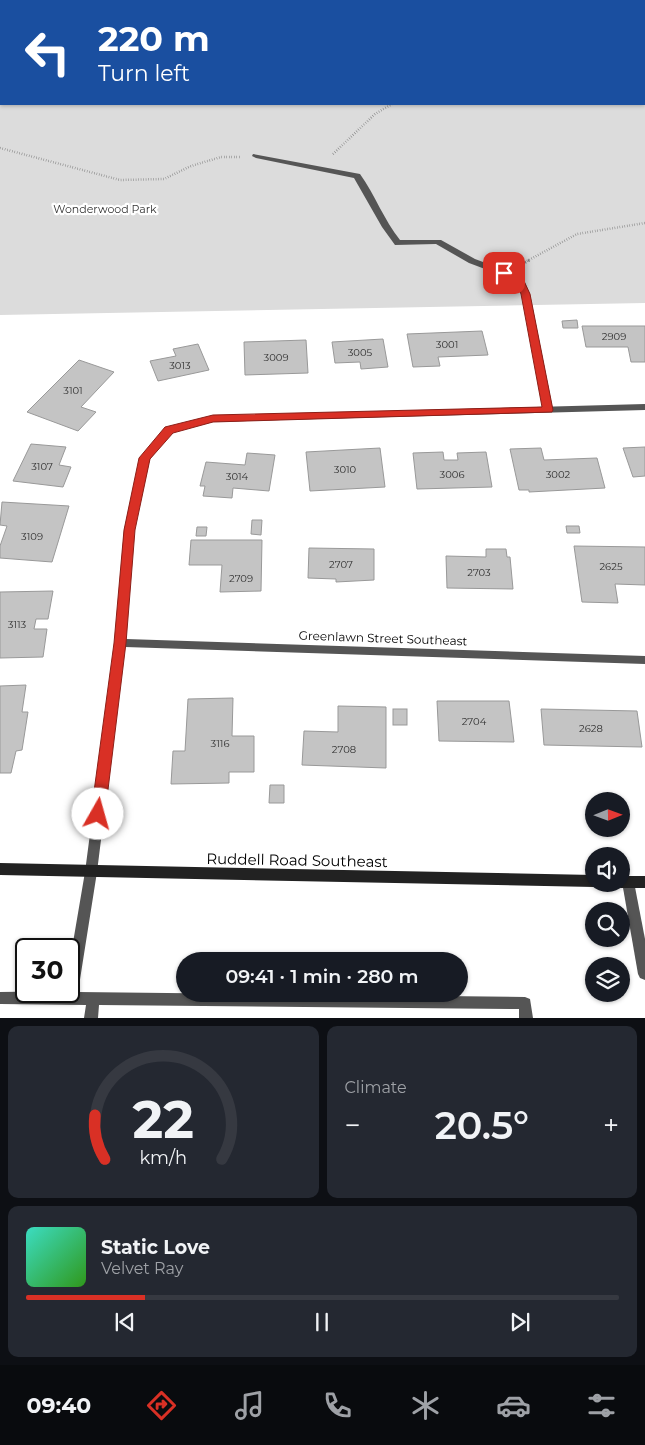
<!DOCTYPE html>
<html lang="en">
<head>
<meta charset="utf-8">
<style>
	body { margin:0; font-family:Montserrat,sans-serif; background:#242831; color:#f1f3f6; height:100vh; display:flex; flex-direction:column; font-size:19px; white-space:nowrap }
	* { box-sizing:border-box; margin:0 }
	p { font-size:16px; color:#9ea1a6 }
	.icon { flex:none; width:28px; height:28px; fill:none; stroke:currentColor; stroke-width:2; stroke-linecap:round; stroke-linejoin:round }
	.map { position:relative; height:1018px; overflow:hidden }
	.panel { display:flex; flex-direction:column; gap:8px; padding:8px; background:#0d0f14; flex:1 }
	.panel>* { flex:none }
	.hud { position:absolute; left:0px; top:0px; width:645px; height:105px; box-shadow:0 1px 4px #0004; background:#1a4fa0; color:#fff; overflow:hidden }
	.needle { width:32px; rotate:89deg }
	.fabs { position:absolute; left:585px; top:792px; display:grid; gap:10px }
	.fabs a { display:grid; place-items:center; width:45px; height:45px; border-radius:50%; background:#171b24; box-shadow:0 1px 4px #0004; font-size:25px }
	.speed { position:absolute; left:15px; top:938px; display:flex; gap:10px; font-size:25px; font-weight:700; text-align:center }
	.speed>* { display:grid; place-content:center; width:65px; height:65px; border-radius:50%; background:#171b24; box-shadow:0 1px 4px #0004; line-height:1 }
	.speed .limit { border:2px solid #111; border-radius:8px; background:#fff; color:#111 }
	.pin { position:absolute; display:grid; place-items:center; width:42px; height:42px; color:#fff; margin:-21px; border-radius:10px; box-shadow:0 2px 8px #0006 }
	.me { position:absolute; width:55px; margin:-28px; rotate:7deg; stroke-linejoin:round; filter:drop-shadow(0 0 4px #0008) }
	.turn { display:flex; align-items:center; gap:18px; height:105px; padding:0 15px; font-size:22px }
	.turn .icon { width:65px; height:65px; stroke-width:2.5 }
	.turn b { display:block; font-size:35px; line-height:42px }
	.big { font-size:38px; font-weight:600; line-height:1.1 }
	.panel .widget { flex:1; display:flex; flex-direction:column; justify-content:center; gap:8px; min-width:0; padding:0 18px; border-radius:10px; background:#242831 }
	.panel .dial { align-items:center; gap:0 }
	.dial svg { height:130px; overflow:visible; fill:none; stroke:#363941; stroke-width:7; stroke-linecap:round; text-anchor:middle }
	.dial text { fill:#f1f3f6; stroke:none }
	.song { display:flex; align-items:center; gap:15px }
	.cover { width:60px; height:60px; border-radius:8px; background:linear-gradient(135deg,hsl(170 70% 55%),hsl(110 70% 35%)) }
	.played { height:5px; border-radius:2px; background:linear-gradient(90deg,#d93025 20%,#363941 20%) }
	.keys { display:flex; justify-content:space-around; direction:ltr }
	.heat { display:flex; justify-content:space-between; align-items:center; font-size:28px; direction:ltr }
	.panel .tiles { flex:1; display:grid; gap:8px; grid-template-columns:1fr 1fr }
	.widget:last-child { grid-column:span 2 }
	.trip { position:absolute; left:176px; top:952px; width:292px; height:50px; border-radius:25px; background:#171b24; box-shadow:0 1px 4px #0004; font-weight:600; line-height:50px; text-align:center }
	.menu { display:flex; height:80px; justify-content:space-around; align-items:center; background:#090b0e; color:#9ea1a6 }
	.menu .icon { width:35px; height:35px }
	.menu .current { color:#d93025 }
	.menu b { font-size:22px; color:#f1f3f6 }
	.map>svg:first-child { display:block }
	.green { fill:#dcdcdc; fill-rule:evenodd }
	.building { fill:#c4c4c4; stroke:#999 }
	.lines { fill:none; stroke-linecap:round; stroke-linejoin:round }
	.path-far1 { stroke:#777; stroke-width:2.5; stroke-dasharray:0.5 2; stroke-linecap:butt }
	.path { stroke:#777; stroke-width:3; stroke-dasharray:1 2.5; stroke-linecap:butt }
	.lane { fill:#555; fill-rule:evenodd }
	.street { fill:#555; fill-rule:evenodd }
	.secondary { fill:#222; fill-rule:evenodd }
	.route { fill:#d93025; stroke:#8d1f18 }
	.labels { text-anchor:middle; dominant-baseline:central; stroke-width:4.5; stroke-linejoin:round; paint-order:stroke }
	.number-label { font-size:10px; fill:#313131 }
	.far-park-label { font-size:11px; fill:#333; stroke:#fff }
	.street-label { font-size:12px; fill:#000; stroke:#fff }
	.near-street-label { font-size:15px; fill:#000; stroke:#fff }
</style>
</head>
<body>
<div class="map">
<svg width="645" height="1018" viewBox="0 0 645 1018">
	<rect width="100%" height="100%" fill="#fff"/>
	<path class="green" d="M0,0H645V303L0,315ZM1,1H644V104H1Z"/>
	<g class="building">
		<path d="M577,320L578,328H563L562,321Z"/>
		<path d="M582,326H645V362H631L628,347H586Z"/>
		<path d="M482,331L488,355L438,357L440,366L413,367L407,334Z"/>
		<path d="M383,339L388,367L361,369L360,362L335,363L332,342Z"/>
		<path d="M306,340L308,373L245,375L244,342Z"/>
		<path d="M198,344L209,370L158,381L150,361L176,356L173,349Z"/>
		<path d="M79,360L114,372L81,407L96,412L78,431L27,412Z"/>
		<path d="M31,444L66,447L59,465L71,467L63,487L13,481Z"/>
		<path d="M645,447V476L633,477L623,448Z"/>
		<path d="M380,448L385,487L310,491L306,452Z"/>
		<path d="M541,448L544,460L597,458L605,488L529,492V490H519L510,449Z"/>
		<path d="M443,452L444,460H458L457,453L486,452L492,487L417,489L413,453Z"/>
		<path d="M247,453L275,455L269,491L233,488L232,498L203,496L205,486H200L206,462L245,465Z"/>
		<path d="M2,502L69,506L52,562L0,558V546L7,526L0,525Z"/>
		<path d="M252,520H262L261,535L251,534Z"/>
		<path d="M566,526H579L580,533H567Z"/>
		<path d="M197,527H207L206,536H196Z"/>
		<path d="M191,540H262L261,591L220,592L222,565H189Z"/>
		<path d="M574,546L645,547V585L615,584L618,603L582,602Z"/>
		<path d="M309,548L374,549V580L336,582V579L308,578Z"/>
		<path d="M486,549H506L507,557H510L513,589L447,588L446,556L486,557Z"/>
		<path d="M53,591L48,619H36L34,629H47L43,657L0,658V592Z"/>
		<path d="M26,685L22,712H28L22,750L16,751L11,773H0V686Z"/>
		<path d="M233,698L232,736H254V772H229V783L171,784L173,751H185L188,699Z"/>
		<path d="M437,701H509L514,742L439,741Z"/>
		<path d="M338,706L386,707V768L302,765L304,731L338,732Z"/>
		<rect x="393" y="709" width="14" height="16"/>
		<path d="M541,709L637,711L642,747L544,745Z"/>
		<path d="M270,785H284V803H269Z"/>
	</g>
	<g class="lines">
		<g class="path-far1">
			<path d="M354,0L362,1"/>
			<path d="M465,0L469,1"/>
			<path d="M574,0L579,1"/>
			<path d="M0,148L120,180L164,179L191,166L221,157H241"/>
			<path d="M333,154L375,114L392,104"/>
			<path d="M527,261L577,234L645,223"/>
		</g>
		<path class="path" d="M522,264L530,260"/>
		<g class="lane">
			<path d="M253,154L360,174C375,195 384,220 400,240H441L475,259L507,271L524,281L530,294L553,410L551,412H545L543,410L522,294L517,284L501,275L469,263L436,244L395,245L382,227L354,178L256,158L252,156Z"/>
			<path d="M91,866L95,868L97,872L78,992L525,997L530,999L533,1018H519V1009L99,1005L98,1018H84L86,1005L0,1004V992L69,991V966L85,872L87,868Z"/>
		</g>
		<g class="street">
			<path d="M645,404V410L213,422L172,432L150,459L134,530L126,639L645,656V664L125,647L97,872L95,876L91,878L87,876L85,872L115,643L124,530L140,458L166,428L213,416Z"/>
			<path d="M628,876L632,878L634,882L645,939V980L640,978L638,974L622,882L624,878Z"/>
		</g>
		<g class="secondary">
			<path d="M0,863L594,875V884H599L594,887L0,875Z"/>
			<path d="M621,876H645V888H621L617,886L616,884H621Z"/>
		</g>
	</g>
	<path class="route" d="M504,270L524,281L530,294L553,410L552,412L213,422L173,433L150,459L135,530L126,643L105,814L103,819H94L91,814L114,643L124,530L139,458L165,427L213,415L542,407L521,294L517,284L499,273Z"/>
	<g class="labels">
		<g class="number-label">
			<text x="614" y="336">2909</text>
			<text x="447" y="344">3001</text>
			<text x="360" y="352">3005</text>
			<text x="276" y="357">3009</text>
			<text x="180" y="365">3013</text>
			<text x="73" y="390">3101</text>
			<text x="42" y="466">3107</text>
			<text x="345" y="469">3010</text>
			<text x="452" y="474">3006</text>
			<text x="558" y="474">3002</text>
			<text x="237" y="476">3014</text>
			<text x="32" y="536">3109</text>
			<text x="341" y="564">2707</text>
			<text x="611" y="566">2625</text>
			<text x="479" y="572">2703</text>
			<text x="241" y="578">2709</text>
			<text x="17" y="624">3113</text>
			<text x="474" y="721">2704</text>
			<text x="591" y="728">2628</text>
			<text x="220" y="743">3116</text>
			<text x="344" y="749">2708</text>
		</g>
		<g class="far-park-label">
			<text x="105" y="209">Wonderwood Park</text>
		</g>
		<g class="street-label">
			<text transform="translate(383 638) rotate(2)">Greenlawn Street Southeast</text>
		</g>
		<g class="near-street-label">
			<text transform="translate(297 860) rotate(1)">Ruddell Road Southeast</text>
		</g>
	</g>
</svg>
<div class="fabs">
<a><svg class="needle" viewBox="-14 -14 28 28"><path d="M0-13l5 13h-10z" fill="#e53935"/><path d="M0 13l5-13h-10z" fill="#9ea1a6"/></svg></a>
<a><svg class="icon" aria-label="sound" viewBox="0 0 24 24"><path d="M4 9h4l5-4v14l-5-4H4zM17 9q2 3 0 6"/></svg></a>
<a><svg class="icon" aria-label="search" viewBox="0 0 24 24"><circle cx="10" cy="10" r="6"/><path d="M15 15l6 6"/></svg></a>
<a><svg class="icon" aria-label="layers" viewBox="0 0 24 24"><path d="M12 4l9 5-9 5-9-5zM3 14l9 5 9-5"/></svg></a>
</div>
<div class="speed"><div class="limit">30</div></div>
<div class="pin" style="left:504px;top:273px;background:#d93025"><svg class="icon" aria-label="arrive" viewBox="0 0 24 24"><path d="M6 21V4h12l-3 4 3 4H6"/></svg></div>
<svg class="me" style="left:98px;top:814px" viewBox="-20 -20 40 40"><circle r="19" fill="#fff"/><path d="M0-13L10 11 0 6-10 11z" fill="#d93025"/></svg>
<div class="trip">09:41 · 1 min · 280 m</div>
<div class="hud">
<div class="turn"><svg class="icon" aria-label="left" viewBox="0 0 24 24"><path d="M17 20v-9H6M10 6l-5 5 5 5"/></svg><div><b>220 m</b>Turn left</div></div>
</div>
</div>
<section class="panel">
<div class="tiles">
<div class="widget dial"><svg viewBox="0 0 100 80">
<path d="M14 69A42 42 0 1 1 86 69"/>
<path d="M14 69A42 42 0 0 1 8 42" stroke="#d93025"/>
<text x="50" y="56" font-size="32" font-weight="700">22</text>
<text x="50" y="72" font-size="11">km/h</text>
</svg></div>
<div class="widget"><p>Climate</p>
<div class="heat"><a>−</a><b class="big">20.5°</b><a>+</a></div>
</div>
<div class="widget">
<div class="song"><i class="cover"></i><div><b>Static Love</b><p>Velvet Ray</p></div></div>
<div class="played"></div>
<div class="keys"><svg class="icon" aria-label="previous" viewBox="0 0 24 24"><path d="M18 5L8 12l10 7zM5 5v14"/></svg><svg class="icon" aria-label="pause" viewBox="0 0 24 24"><path d="M8 5v14M16 5v14"/></svg><svg class="icon" aria-label="next" viewBox="0 0 24 24"><path d="M6 5l10 7-10 7zM19 5v14"/></svg></div>
</div>
</div>
</section>
<nav class="menu">
<b>09:40</b>
<svg class="icon current" aria-label="directions" viewBox="0 0 24 24"><path d="M12 3l9 9-9 9-9-9zM9 14v-3h6M13 9l2 2-2 2"/></svg>
<svg class="icon" aria-label="music" viewBox="0 0 24 24"><path d="M9 18V5l10-2v13"/><circle cx="6" cy="18" r="3"/><circle cx="16" cy="16" r="3"/></svg>
<svg class="icon" aria-label="phone" viewBox="0 0 24 24"><path d="M5 4h4l2 5-3 2q2 4 5 5l2-3 5 2v4C11 20 4 13 5 4z"/></svg>
<svg class="icon" aria-label="climate" viewBox="0 0 24 24"><path d="M12 3v18M4 7l16 10M4 17L20 7"/></svg>
<svg class="icon" aria-label="car" viewBox="0 0 24 24"><path d="M5 17H2v-5l4-1 3-4h7l3 4 3 1v5h-3M9 17h6M6 11h13"/><circle cx="7" cy="17" r="2"/><circle cx="17" cy="17" r="2"/></svg>
<svg class="icon" aria-label="filters" viewBox="0 0 24 24"><path d="M4 7h16M4 17h16"/><circle cx="9" cy="7" r="2"/><circle cx="15" cy="17" r="2"/></svg>
</nav>
</body>
</html>
